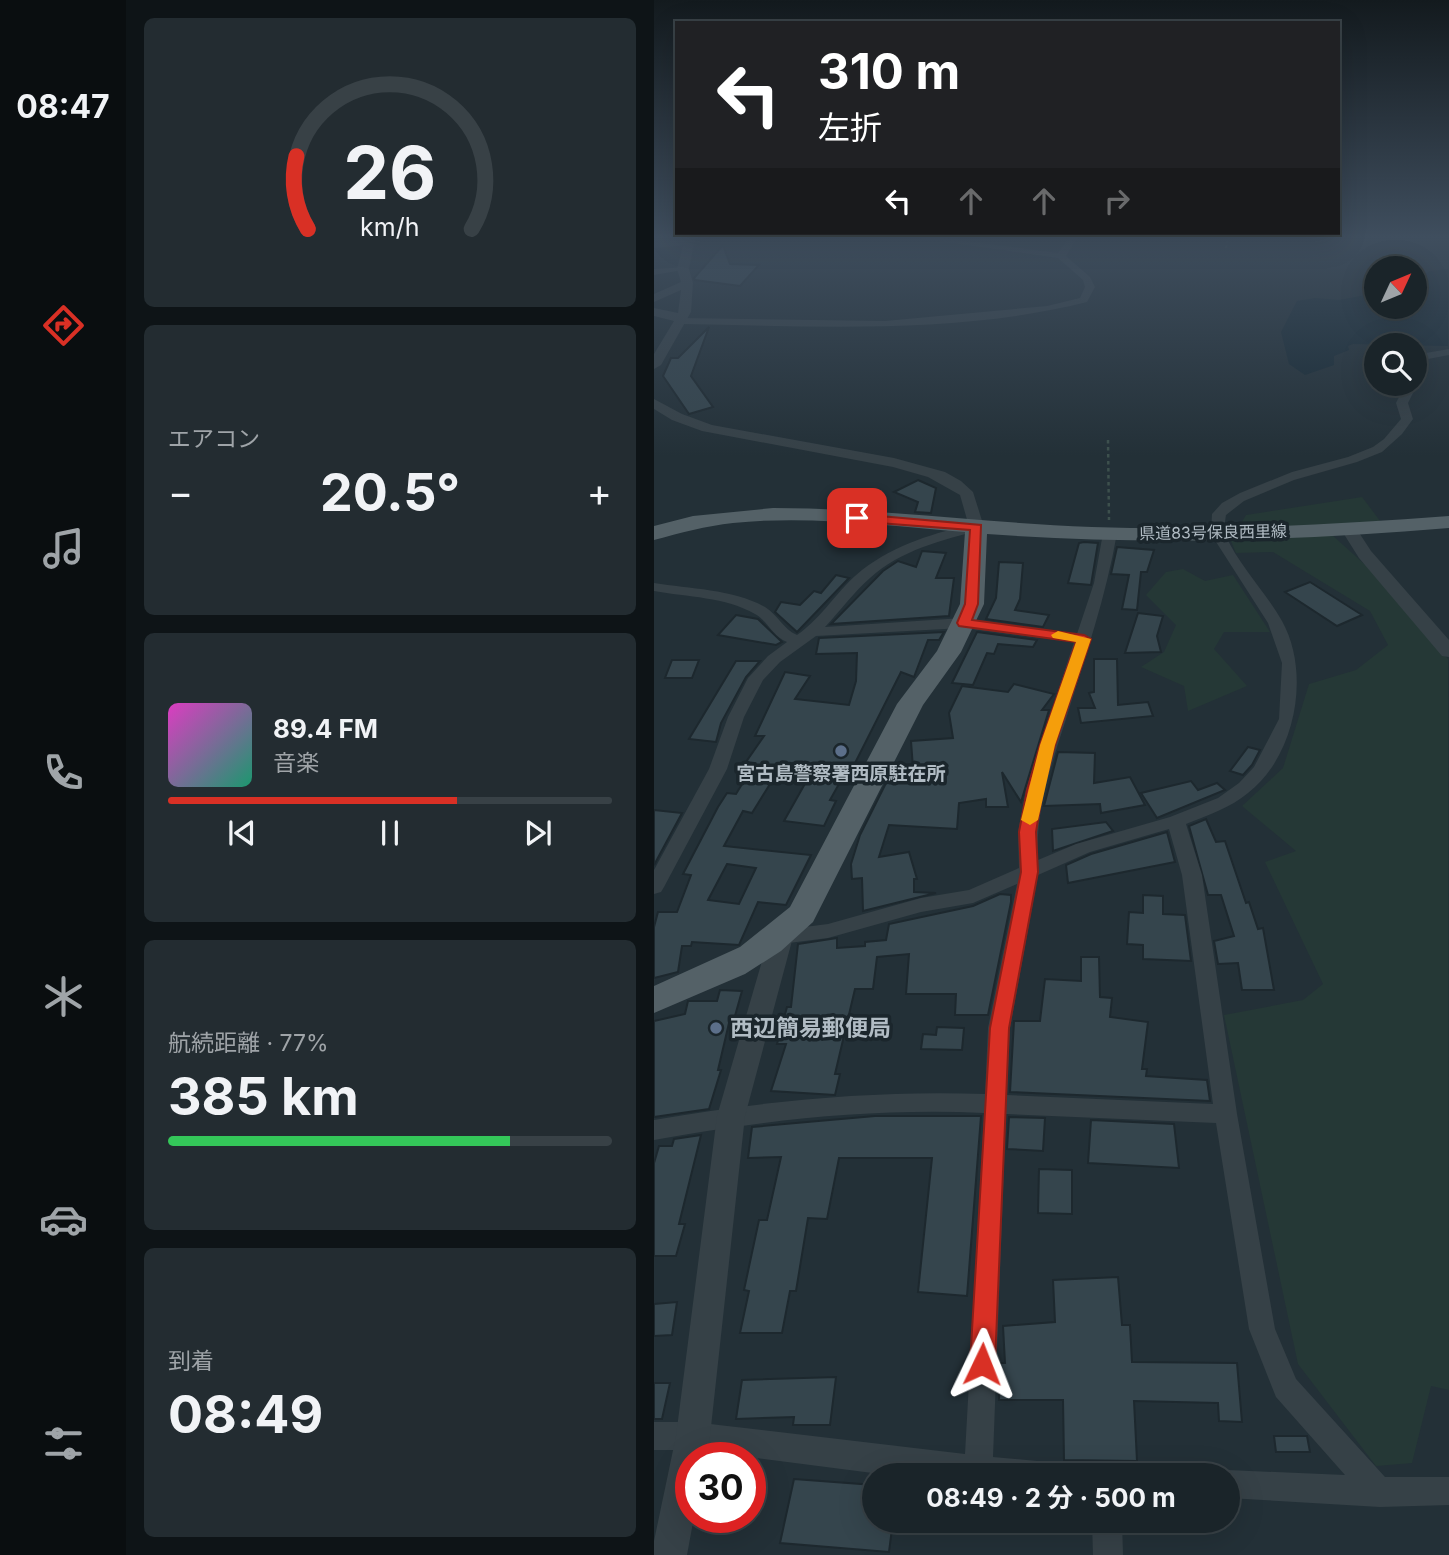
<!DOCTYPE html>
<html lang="ja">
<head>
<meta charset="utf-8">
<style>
	body { margin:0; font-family:Inter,"Noto Sans JP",sans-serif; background:#232c31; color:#f1f3f6; height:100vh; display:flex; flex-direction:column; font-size:26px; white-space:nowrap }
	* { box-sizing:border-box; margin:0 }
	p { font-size:23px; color:#9fa4a8 }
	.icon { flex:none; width:38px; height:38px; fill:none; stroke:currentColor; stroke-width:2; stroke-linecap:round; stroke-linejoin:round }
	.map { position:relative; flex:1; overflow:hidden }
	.sheet { display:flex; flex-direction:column; gap:18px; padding:18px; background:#0e1417; width:528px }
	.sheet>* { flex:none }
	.hud { position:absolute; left:21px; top:21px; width:665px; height:214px; border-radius:0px; box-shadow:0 7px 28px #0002,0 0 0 2px #384146; background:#202124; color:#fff; overflow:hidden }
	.needle { width:46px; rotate:46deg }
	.fabs { position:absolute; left:710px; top:256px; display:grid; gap:14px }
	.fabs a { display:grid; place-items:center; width:63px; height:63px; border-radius:50%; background:#1a2429; box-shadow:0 7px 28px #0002,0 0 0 2px #384146; font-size:35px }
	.speed { position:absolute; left:21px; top:1442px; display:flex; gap:14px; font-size:35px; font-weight:700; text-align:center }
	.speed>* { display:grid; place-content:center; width:91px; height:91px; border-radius:50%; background:#1a2429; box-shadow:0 7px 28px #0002,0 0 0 2px #384146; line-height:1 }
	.speed .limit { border:10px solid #d22; background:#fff; color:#111 }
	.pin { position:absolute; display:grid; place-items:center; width:60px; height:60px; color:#fff; margin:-30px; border-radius:14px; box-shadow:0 4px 10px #0006 }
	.me { position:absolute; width:77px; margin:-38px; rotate:2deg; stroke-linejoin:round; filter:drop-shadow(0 0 5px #0008) }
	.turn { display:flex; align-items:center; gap:24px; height:147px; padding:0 28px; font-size:32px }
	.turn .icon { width:91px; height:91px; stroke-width:2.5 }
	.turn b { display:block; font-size:49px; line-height:60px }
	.lanes { display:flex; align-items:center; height:66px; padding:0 28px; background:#0003; justify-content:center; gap:35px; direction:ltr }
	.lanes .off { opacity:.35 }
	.big { font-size:52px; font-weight:700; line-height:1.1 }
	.sheet .card { flex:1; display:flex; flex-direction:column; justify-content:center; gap:10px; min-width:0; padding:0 24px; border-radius:10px; background:#232c31 }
	.sheet .dial { align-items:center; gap:0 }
	.dial svg { height:182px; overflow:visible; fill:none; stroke:#384146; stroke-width:7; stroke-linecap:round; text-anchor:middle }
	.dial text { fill:#f1f3f6; stroke:none }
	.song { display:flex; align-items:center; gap:21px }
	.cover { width:84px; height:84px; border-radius:10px; background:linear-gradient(135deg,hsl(310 70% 55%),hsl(160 70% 35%)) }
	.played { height:7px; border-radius:4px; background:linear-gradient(90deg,#d93025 65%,#384146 65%) }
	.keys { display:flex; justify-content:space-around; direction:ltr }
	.heat { display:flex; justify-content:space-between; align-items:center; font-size:38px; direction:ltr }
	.charge { height:10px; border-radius:5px; background:linear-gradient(90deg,#34c759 77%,#384146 0) }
	.trip { position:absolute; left:208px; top:1463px; width:378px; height:70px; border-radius:35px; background:#1a2429; box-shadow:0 7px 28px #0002,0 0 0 2px #384146; font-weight:700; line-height:70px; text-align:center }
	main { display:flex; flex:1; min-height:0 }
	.tabs { display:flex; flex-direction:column; width:126px; justify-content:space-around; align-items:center; background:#0a0e10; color:#9fa4a8 }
	.tabs .icon { width:49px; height:49px }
	.tabs .active { color:#d93025 }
	.tabs b { font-size:32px; color:#f1f3f6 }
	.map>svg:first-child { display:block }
	.green { fill:#253836 }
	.water { fill:#172933 }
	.building { fill:#35454d; stroke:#1d282e; stroke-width:2; fill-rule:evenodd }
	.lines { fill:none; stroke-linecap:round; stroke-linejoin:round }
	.path-far1 { stroke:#3d504d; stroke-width:2; stroke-dasharray:2.5 2.5; stroke-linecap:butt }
	.path { stroke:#3d504d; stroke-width:2.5; stroke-dasharray:3.5 3.5; stroke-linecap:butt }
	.minor { fill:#364147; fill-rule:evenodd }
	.tertiary { fill:#364147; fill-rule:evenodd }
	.primary { fill:#546167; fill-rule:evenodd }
	.route { fill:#d93025; stroke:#8d1f18; stroke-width:2 }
	.slow { fill:#f59e0b }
	.service-dot { fill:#5c6f8a; stroke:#1b262c; stroke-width:2.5 }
	.labels { text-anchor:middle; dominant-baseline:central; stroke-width:7; stroke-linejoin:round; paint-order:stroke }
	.far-street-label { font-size:16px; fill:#b1bcc4; stroke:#1b262c }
	.poi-label { font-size:19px; font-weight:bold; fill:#b1bcc4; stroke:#1b262c }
	.near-poi-label { font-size:23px; font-weight:bold; fill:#b1bcc4; stroke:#1b262c; text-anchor:start }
</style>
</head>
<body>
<main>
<nav class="tabs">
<b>08:47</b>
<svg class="icon active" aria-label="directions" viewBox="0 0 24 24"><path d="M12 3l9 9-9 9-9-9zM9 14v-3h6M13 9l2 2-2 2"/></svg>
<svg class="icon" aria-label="music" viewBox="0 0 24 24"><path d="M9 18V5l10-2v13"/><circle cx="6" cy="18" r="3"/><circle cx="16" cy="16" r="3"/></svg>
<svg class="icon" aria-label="phone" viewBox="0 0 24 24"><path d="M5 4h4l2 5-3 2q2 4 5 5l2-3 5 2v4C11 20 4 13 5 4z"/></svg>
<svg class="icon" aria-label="climate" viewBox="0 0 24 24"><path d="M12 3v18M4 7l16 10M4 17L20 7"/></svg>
<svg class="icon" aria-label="car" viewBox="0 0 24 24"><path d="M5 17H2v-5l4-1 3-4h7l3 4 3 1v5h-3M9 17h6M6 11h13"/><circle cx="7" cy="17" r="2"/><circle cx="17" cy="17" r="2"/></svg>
<svg class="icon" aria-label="filters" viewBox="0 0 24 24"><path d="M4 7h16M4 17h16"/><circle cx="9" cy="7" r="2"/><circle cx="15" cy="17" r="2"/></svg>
</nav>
<section class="sheet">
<div class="card dial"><svg viewBox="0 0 100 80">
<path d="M14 69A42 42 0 1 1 86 69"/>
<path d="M14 69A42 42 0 0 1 9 37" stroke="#d93025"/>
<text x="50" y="56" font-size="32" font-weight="700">26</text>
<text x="50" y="72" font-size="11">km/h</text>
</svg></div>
<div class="card"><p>エアコン</p>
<div class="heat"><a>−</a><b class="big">20.5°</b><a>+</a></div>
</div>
<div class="card">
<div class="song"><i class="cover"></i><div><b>89.4 FM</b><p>音楽</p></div></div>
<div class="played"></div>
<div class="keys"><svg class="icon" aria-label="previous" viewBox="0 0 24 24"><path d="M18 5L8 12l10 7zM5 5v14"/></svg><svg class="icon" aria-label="pause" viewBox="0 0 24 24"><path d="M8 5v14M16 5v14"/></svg><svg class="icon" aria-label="next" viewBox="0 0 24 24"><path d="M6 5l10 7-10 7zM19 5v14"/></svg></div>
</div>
<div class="card"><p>航続距離 · 77%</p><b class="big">385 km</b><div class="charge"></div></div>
<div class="card"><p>到着</p><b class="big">08:49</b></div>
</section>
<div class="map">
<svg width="795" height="1555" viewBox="0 0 795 1555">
	<rect width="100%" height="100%" fill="#233037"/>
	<g class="green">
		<path d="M708,497L726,521L675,526L585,527L592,515Z"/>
		<path d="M678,535L718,571L794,659L795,1390L777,1386L758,1463L722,1466L644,1364L570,1015L649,1000L669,984L611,862L642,851L588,806L629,768L655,684L702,670L734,645L716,611L619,552L582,553L577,541Z"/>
		<path d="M529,569L551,581L579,575L616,632H570L560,649L593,686L534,711L530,686L487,667L510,652L522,625L492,595L512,572Z"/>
	</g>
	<path class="water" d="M794,269V346L699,344L694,346L695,350L680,356V365L651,375L635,364L627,332L643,301L661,298L685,300L723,293V306H761V279L776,271Z"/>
	<g class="building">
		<path d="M69,245L76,264L105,265L86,286L41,280L40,278Z"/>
		<path d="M55,327L37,376L59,407L35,414L9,376L17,358H24Z"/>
		<path d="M264,480L282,488L277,513L261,512L264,502L240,492Z"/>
		<path d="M430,542L444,543L437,585L414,583L425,543Z"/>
		<path d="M463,547L500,550L493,572H487L483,610L468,609L475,575L457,574Z"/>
		<path d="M268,551L292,553L282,578H300L295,616L177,624L229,571L244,561L262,567Z"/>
		<path d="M345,562L369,563L366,599L361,610L395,615L389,627L332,619L342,598Z"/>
		<path d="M182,575L195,578L143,632L121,612L127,602L146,605L160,591L167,593Z"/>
		<path d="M656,582L708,615L683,626L631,592Z"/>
		<path d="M484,613L509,616L503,636L507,652L471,653Z"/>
		<path d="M82,615L104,619L128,642L122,645L64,635Z"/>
		<path d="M290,632L285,640H274L260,677L247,672L198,769L194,768L176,800L182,801L170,826L130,821L157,773L126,768L98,813L89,811L70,846L157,855L132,905L104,902L85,945L38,942L37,946H28L24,972L0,978V927L4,912H23L37,875L29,874L64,807L73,793L82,794L101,763L92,762L110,736H101L131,672L156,676L141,699L195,705L202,681L203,653L162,654L165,638ZM73,864L102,868L85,904L54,900Z"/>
		<path d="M323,632L383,640L379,647L344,644L340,654L333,653L319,685L298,683Z"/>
		<path d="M440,659H463L464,705L494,702L499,716L427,723L424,708H441L435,693L440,692Z"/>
		<path d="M18,660H45L38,678H11Z"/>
		<path d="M82,661H106L92,677L67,723L62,742L35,739Z"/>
		<path d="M360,684L400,694L388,710H395L367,802L348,772L354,807H332V799L305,803L303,829L235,825L225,857L255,852L263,879H260V892L282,893L209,911L208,878L198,879L197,864L206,835L240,767L259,768L257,741L299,738L295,713L308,686L354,692Z"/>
		<path d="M594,747L606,750L598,765L589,775L576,771Z"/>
		<path d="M404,752L441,753L440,783L476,777L491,805L447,813L446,804L390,806Z"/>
		<path d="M537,781L544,790L563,783L571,790L503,818L487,793Z"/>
		<path d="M0,810L28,813L0,865Z"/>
		<path d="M552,819L562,842L571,841L592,903L595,902L604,929L609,928L620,990H588L584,963L564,964L560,941L580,936L567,895H554L535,826Z"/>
		<path d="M452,822L459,831L399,851L398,829Z"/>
		<path d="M513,832L521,862L414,883L412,865L437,854Z"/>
		<path d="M346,894L357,895V902L334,1015H301L302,994H252L255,954L223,957L219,989H201L181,1074H186L181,1095L117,1091L132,1044H123L133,1007H137L144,944L183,938V948L211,946V942L232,940L235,924L319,906Z"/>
		<path d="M489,895L509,896V914L531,915L537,961L489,959V945L473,944L475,912L489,913Z"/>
		<path d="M427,957H445L446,997L458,998L456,1017L494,1022L488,1069H493L492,1076L553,1080L556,1101L356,1092L360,1021H386L391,979L427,981Z"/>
		<path d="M66,990L88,991L79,1023H75L64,1070H67L55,1109L0,1117V1021L31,1014L34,1001H63Z"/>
		<path d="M283,1027L310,1028L308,1050L267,1049L269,1034L282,1035Z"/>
		<path d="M221,1116H327L313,1296L264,1292L278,1158H185L173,1219L154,1218L142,1291H136L128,1333H86L95,1291L90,1290L105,1220H113L127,1157L94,1158L98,1127Z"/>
		<path d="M355,1117L391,1118L389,1151L353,1149Z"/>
		<path d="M437,1120L520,1124L525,1168L434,1163Z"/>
		<path d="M47,1135L25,1224H31L22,1256H0V1163L5,1146H18L20,1139Z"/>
		<path d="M385,1169L418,1170V1214L384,1213Z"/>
		<path d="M464,1277L468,1325H476L478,1362L583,1363L588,1422L565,1421L564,1403L480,1401L483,1461L410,1460L409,1400H345L346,1363H351L349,1326L401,1322L399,1280Z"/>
		<path d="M23,1302L18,1335L0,1336V1304Z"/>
		<path d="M182,1377L176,1425H139L140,1417L82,1419L88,1380Z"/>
		<path d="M0,1383H16L8,1419H0Z"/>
		<path d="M620,1436H653L656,1452H622Z"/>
		<path d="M140,1479L220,1485V1521H239L235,1552L126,1543Z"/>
	</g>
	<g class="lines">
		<path class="path-far1" d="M572,248L574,238"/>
		<path class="path" d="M454,440L455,520"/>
		<g class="minor">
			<path d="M263,238H287L404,253L415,238H423L412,256L436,277L441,287L433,302C302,335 162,326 27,324L22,321L27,318L231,321L393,306L426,298L431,287L429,280L404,258Z"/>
			<path d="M36,240L33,245L0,248V242Z"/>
			<path d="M32,267L34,269L0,275V269Z"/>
			<path d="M795,349V355L774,359L767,377L761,380V364L766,354Z"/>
			<path d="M762,381L764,383L754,403L759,419L748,434L728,452L703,462L640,480L590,501L572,515C571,521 570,530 572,536C584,564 613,594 628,621C657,673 642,756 594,793C576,808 554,815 532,824L548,875L583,1114L621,1329L642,1379L731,1477H795V1505L726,1507L574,1498V1475H563L574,1470L691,1475L622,1397L595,1329L562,1123L352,1114L339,1457L383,1461L393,1465L397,1475H234L39,1450H0V1422H39L311,1454L330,1113C220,1108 108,1120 0,1140V1120C109,1101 220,1090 331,1094L334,1028L363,884L319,903L267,912L174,938L127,944L120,942L117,937L120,932L127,930L174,924L267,898L315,890L365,868L364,832L372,790L420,642L309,628L162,636L126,662L109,680L90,717L73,769L10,887L7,892L0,894V870L55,769L74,717L94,678L114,656L133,642C118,636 115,622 101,614C72,597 33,597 0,591V583C36,589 79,589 111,607C124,615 129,629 143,635C168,618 184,589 208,570C242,544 281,533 322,523L329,527L327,530C288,540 247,550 216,578C200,592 186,611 171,627L309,618L423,634L440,583L449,533L451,530H461L463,533C452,597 431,657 412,719C397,766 381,811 384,860L422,844L516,817L564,798L585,783L600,767L625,719L628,663L614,623L557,534L558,514L568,503L586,493L638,472L694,457L719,447L730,439L747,419L742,403L752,383H761ZM515,829L528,875L559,1104L353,1095L356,1028L384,875L436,852Z"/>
			<path d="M438,1521H468L469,1555H439Z"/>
		</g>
		<g class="tertiary">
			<path d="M31,238H41L35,269L39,283L37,312L7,365L0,369V354L20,321L0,316V308L24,313L27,290L0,302V294L27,282L23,269Z"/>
			<path d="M0,399L28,414L58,425L240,458L291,472L307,481L319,492L330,527L322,532L316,530L306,495L274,477L239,467L48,431L18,420L0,409Z"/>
			<path d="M696,526L702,528L717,551L795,640V657L788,656L705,558L688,531Z"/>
			<path d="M127,928L136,931L139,937L91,1116L56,1436L52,1458H37V1517H40L33,1555H0V1541L22,1436L63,1116L115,937L118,931Z"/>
		</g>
		<path class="primary" d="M119,508C225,508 331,523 438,527C557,531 676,525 795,516V528C640,541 487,545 333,534L330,604L307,652L269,705L159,922L127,951L91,974L0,1013V986L86,947L136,907L243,704L283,651L306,604L311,532C234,526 156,515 79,523C52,526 26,533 0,540V526L39,516Z"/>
	</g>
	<linearGradient id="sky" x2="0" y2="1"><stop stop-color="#131a1e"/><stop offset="0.52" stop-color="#3f4e5e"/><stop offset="1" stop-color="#3f4e5e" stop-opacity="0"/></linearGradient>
	<rect width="795" height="456" fill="url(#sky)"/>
	<path class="route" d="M203,514L327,525L324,604L318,620L430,635L437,639L401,745L389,790L382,832L384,872L355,1028L341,1364L337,1373L328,1376L320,1373L316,1364L336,1028L367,872L365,832L373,790L386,745L422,642L305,626L303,623L311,604L316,530L198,521L197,518Z"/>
	<path class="slow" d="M404,631L437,639L401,745L384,820L376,825L367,820L386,745L422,642L399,638L397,635Z"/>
	<g class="service-dot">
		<circle cx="187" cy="751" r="7"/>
		<circle cx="62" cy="1028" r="7"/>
	</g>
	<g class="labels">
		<g class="far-street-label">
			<text transform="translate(559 532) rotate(-1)">県道83号保良西里線</text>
		</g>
		<g class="poi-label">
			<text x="187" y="773">宮古島警察署西原駐在所</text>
		</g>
		<g class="near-poi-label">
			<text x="76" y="1028">西辺簡易郵便局</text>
		</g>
	</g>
</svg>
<div class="fabs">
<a><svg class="needle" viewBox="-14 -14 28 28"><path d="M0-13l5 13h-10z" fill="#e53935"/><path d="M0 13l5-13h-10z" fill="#9fa4a8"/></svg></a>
<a><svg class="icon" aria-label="search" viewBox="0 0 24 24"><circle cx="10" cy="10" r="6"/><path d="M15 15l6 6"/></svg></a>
</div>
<div class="speed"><div class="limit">30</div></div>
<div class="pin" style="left:203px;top:518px;background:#d93025"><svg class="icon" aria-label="arrive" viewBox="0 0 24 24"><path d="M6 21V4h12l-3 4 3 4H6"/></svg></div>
<svg class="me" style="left:328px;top:1364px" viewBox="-20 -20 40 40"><path d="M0-17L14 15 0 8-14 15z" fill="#d93025" stroke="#fff" stroke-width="4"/></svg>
<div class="trip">08:49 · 2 分 · 500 m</div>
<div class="hud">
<div class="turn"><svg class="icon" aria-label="left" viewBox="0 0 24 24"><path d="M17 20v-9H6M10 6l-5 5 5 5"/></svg><div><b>310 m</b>左折</div></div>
<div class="lanes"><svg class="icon" aria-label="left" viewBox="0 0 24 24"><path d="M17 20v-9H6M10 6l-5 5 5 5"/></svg><svg class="icon off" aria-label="ahead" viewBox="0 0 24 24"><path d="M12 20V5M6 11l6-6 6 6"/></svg><svg class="icon off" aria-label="ahead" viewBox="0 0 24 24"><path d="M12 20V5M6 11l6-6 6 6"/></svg><svg class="icon off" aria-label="right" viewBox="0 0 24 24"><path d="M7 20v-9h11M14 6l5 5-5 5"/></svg></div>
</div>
</div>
</main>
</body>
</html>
